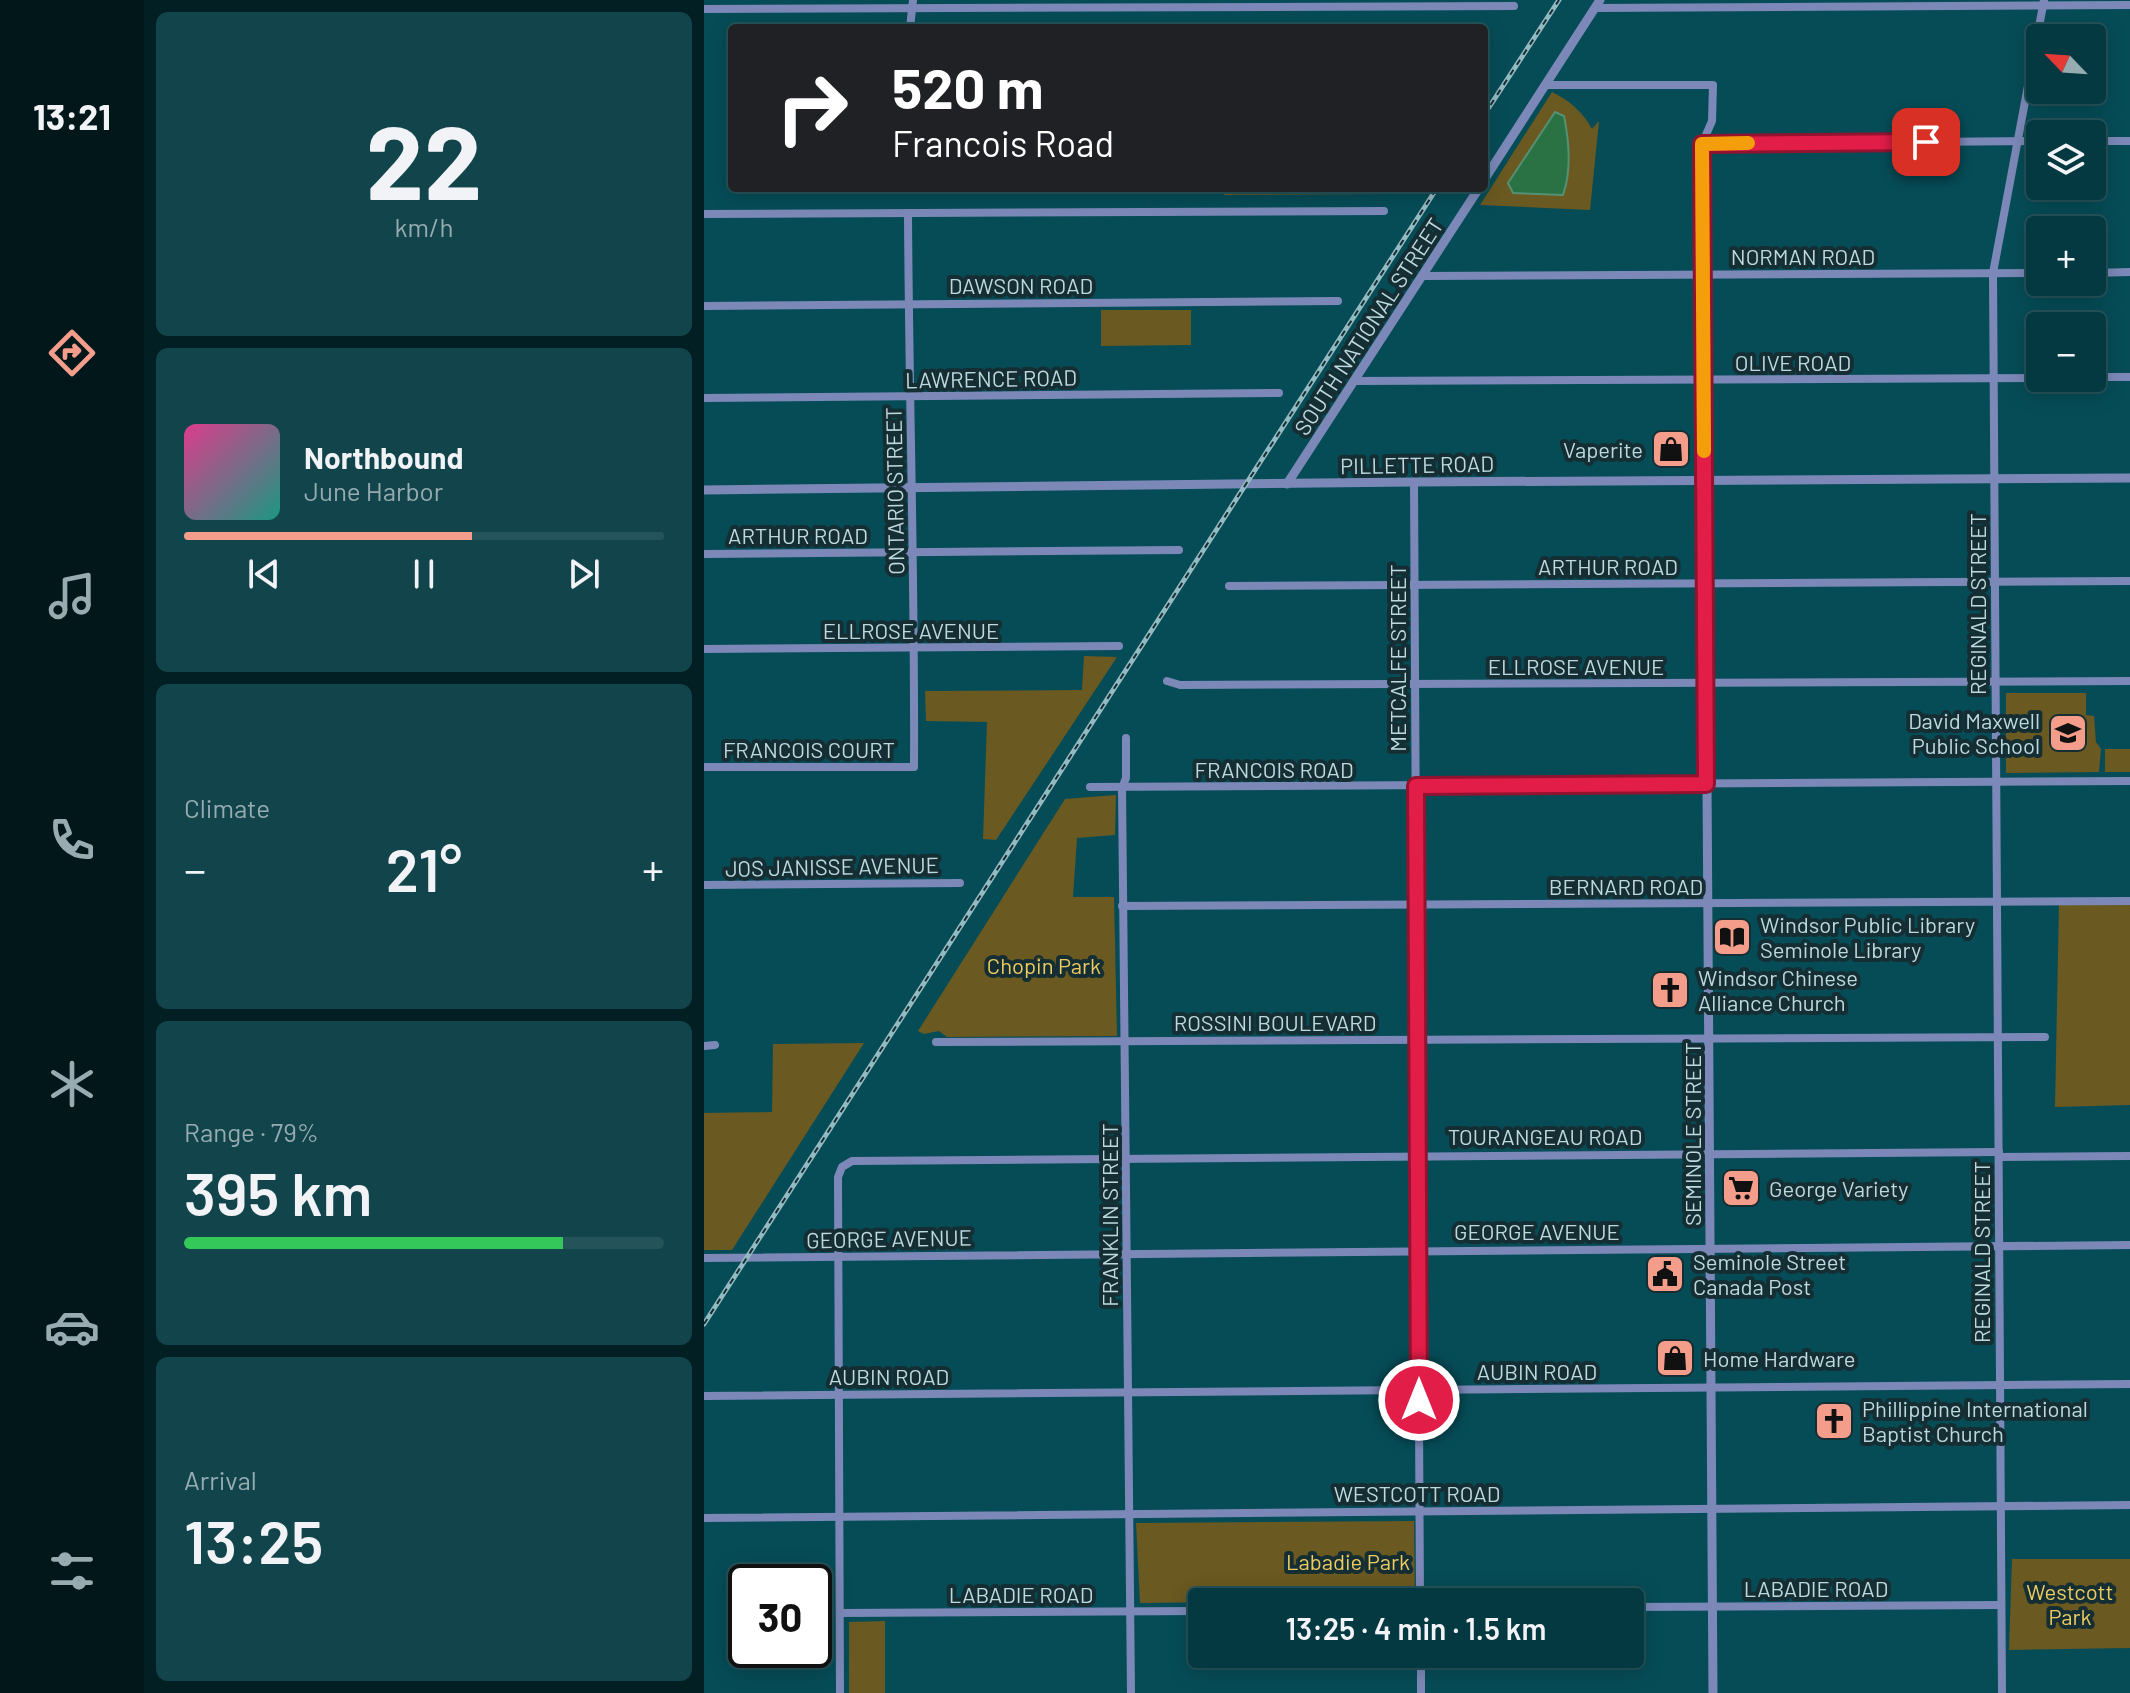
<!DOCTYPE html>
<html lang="en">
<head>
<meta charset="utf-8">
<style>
	body { margin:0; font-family:Barlow,sans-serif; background:#12444c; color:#f1f3f6; height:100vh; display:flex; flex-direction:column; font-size:30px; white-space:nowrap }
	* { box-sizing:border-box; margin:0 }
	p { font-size:26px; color:#97acb1 }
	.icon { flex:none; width:44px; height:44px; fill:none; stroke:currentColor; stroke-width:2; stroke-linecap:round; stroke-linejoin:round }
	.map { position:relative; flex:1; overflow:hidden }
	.details { display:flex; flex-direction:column; gap:12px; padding:12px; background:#021f24; width:560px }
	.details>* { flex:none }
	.hud { position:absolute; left:24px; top:24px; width:760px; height:168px; border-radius:8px; box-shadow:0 4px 20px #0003,0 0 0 2px #25535a; background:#202124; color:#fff; overflow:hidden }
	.needle { width:52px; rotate:295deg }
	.controls { position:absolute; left:1322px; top:24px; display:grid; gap:16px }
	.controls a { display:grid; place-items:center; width:80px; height:80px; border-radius:8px; background:#043941; box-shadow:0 4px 20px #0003,0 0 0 2px #25535a; font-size:40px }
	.speed { position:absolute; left:24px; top:1564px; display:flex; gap:16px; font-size:40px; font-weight:700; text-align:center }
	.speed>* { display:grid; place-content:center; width:104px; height:104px; border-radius:50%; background:#043941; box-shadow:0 4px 20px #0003,0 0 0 2px #25535a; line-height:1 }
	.speed .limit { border:4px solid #111; border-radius:12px; background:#fff; color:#111 }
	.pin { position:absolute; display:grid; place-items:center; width:68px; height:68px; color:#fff; margin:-34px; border-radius:16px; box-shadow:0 4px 12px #0006 }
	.me { position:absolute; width:88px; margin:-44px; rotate:0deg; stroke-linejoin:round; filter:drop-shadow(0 0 6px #0008) }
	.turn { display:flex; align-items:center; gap:28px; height:168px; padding:0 32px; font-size:36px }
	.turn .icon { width:104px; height:104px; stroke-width:2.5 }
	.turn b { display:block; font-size:56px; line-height:68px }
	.big { font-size:60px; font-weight:600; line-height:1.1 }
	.details .widget { flex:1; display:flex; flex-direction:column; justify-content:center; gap:12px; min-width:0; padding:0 28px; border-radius:12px; background:#12444c }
	.details .dial { align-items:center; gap:0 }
	.dial b { font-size:104px; line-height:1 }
	.song { display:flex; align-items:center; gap:24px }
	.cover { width:96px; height:96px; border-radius:12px; background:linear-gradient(135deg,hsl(330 70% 55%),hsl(170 70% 35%)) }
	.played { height:8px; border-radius:4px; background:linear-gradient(90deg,#f49d8b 60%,#25535a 60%) }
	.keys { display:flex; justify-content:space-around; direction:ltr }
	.heat { display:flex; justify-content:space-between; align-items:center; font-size:44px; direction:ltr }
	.charge { height:12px; border-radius:6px; background:linear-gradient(90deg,#34c759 79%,#25535a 0) }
	.trip { position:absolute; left:484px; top:1588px; width:456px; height:80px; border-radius:8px; background:#043941; box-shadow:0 4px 20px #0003,0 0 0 2px #25535a; font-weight:600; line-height:80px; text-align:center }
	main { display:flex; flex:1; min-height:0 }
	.menu { display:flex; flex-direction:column; width:144px; justify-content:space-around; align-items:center; background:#02171a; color:#97acb1 }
	.menu .icon { width:56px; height:56px }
	.menu .on { color:#f49d8b }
	.menu b { font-size:36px; color:#f1f3f6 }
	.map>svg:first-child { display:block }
	.green { fill:#6a5920 }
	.water { fill:#2a7144; stroke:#569072; stroke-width:2 }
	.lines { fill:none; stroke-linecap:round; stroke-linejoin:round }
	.minor { stroke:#7c89b8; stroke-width:8 }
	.tertiary { stroke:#7c89b8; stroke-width:9 }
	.rail-casing { stroke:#94bac1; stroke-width:5 }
	.rail { stroke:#152e33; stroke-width:2; stroke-dasharray:6; stroke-linecap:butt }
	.route-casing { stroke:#92132f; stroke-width:20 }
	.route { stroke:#e11d48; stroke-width:14 }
	.slow { stroke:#f59e0b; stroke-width:14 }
	.labels { text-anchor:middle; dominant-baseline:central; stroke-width:8; stroke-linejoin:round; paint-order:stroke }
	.street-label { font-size:22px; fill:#bcd9df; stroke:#152e33 }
	.poi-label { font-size:22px; fill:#bcd9df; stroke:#152e33; text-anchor:start }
	.park-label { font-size:22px; fill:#eccb60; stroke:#152e33 }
</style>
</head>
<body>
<main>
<nav class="menu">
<b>13:21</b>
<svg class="icon on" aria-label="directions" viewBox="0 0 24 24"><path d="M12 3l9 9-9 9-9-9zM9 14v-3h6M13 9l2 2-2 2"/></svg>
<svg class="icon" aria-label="music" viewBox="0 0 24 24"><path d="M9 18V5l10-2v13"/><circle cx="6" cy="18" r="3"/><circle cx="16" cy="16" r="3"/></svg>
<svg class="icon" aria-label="phone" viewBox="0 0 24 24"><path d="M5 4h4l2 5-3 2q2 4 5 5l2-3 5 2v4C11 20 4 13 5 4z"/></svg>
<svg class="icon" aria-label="climate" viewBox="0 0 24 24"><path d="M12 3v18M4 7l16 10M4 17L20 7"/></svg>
<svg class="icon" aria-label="car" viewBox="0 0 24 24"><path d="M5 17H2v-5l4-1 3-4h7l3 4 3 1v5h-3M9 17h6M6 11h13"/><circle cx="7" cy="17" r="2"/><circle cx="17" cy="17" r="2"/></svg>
<svg class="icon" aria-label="filters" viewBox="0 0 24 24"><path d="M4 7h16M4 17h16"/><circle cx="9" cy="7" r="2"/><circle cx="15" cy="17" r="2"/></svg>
</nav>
<section class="details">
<div class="widget dial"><b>22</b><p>km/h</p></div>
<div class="widget">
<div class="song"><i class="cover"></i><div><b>Northbound</b><p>June Harbor</p></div></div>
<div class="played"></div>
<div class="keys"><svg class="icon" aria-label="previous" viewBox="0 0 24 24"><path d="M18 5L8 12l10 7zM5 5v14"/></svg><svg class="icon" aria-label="pause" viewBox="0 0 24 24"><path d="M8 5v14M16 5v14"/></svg><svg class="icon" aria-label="next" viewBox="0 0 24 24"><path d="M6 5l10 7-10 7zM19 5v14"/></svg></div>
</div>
<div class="widget"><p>Climate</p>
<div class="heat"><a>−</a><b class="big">21°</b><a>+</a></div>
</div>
<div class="widget"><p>Range · 79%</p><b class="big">395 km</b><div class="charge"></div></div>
<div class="widget"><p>Arrival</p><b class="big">13:25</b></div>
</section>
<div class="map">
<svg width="1426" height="1693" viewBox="0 0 1426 1693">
	<rect width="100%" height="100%" fill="#064c57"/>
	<g class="green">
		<path d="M848,92C865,100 879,112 888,129L895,121L886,210L776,205Z"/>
		<path d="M520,188H698L682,194L520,195Z"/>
		<path d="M397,310H487V345L397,346Z"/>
		<path d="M380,656L413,657L292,840L279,839L283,722L222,721L221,691L378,690Z"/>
		<path d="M1302,693H1382V715L1390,716L1392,742L1397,749L1395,772L1302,773Z"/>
		<rect x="1401" y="749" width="25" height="23"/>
		<path d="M412,795L411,835L373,838L369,897H410L413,1036L243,1037L235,1031L220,1034L214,1031L361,799Z"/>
		<path d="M1426,903V1105L1351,1107L1355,904Z"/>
		<path d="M160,1043L28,1250H0V1113L68,1112L69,1044Z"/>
		<path d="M710,1521L711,1600L436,1603L432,1523Z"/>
		<path d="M1308,1559H1426V1648L1305,1650Z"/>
		<path d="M181,1621V1693H145V1622Z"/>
	</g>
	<path class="water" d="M851,112L860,116C865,141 868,170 859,195L809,193L804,183Z"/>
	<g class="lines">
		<g class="minor">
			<path d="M891,8L1426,5"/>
			<path d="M0,9L810,6"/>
			<path d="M206,28L209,0"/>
			<path d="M841,85H1009L1008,121L998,144L1001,481"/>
			<path d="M1388,141H1426"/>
			<path d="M998,144L1336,141"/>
			<path d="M0,214L680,211"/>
			<path d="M1388,273L1426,272"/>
			<path d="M718,276L1336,273"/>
			<path d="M0,306L634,301"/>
			<path d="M1388,377H1426"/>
			<path d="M650,381L1336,378"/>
			<path d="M0,398L575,393"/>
			<path d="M710,482L716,1602"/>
			<path d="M0,554L475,550"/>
			<path d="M525,586L1426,581"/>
			<path d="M0,649L415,646"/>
			<path d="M463,681L476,685L1426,681"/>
			<path d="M422,738V778L418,788L427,1693"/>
			<path d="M0,767H210C211,582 205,398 204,213"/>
			<path d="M386,787L1426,781"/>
			<path d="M0,885L256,883"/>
			<path d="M418,906L1426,901"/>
			<path d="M232,1042L1341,1037"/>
			<path d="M0,1046L11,1045"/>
			<path d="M1295,1157L1426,1156"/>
			<path d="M0,1258L1426,1245"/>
			<path d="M0,1396L1426,1384"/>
			<path d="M0,1518L1426,1505"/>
			<path d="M926,1607L1297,1605"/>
			<path d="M136,1613L498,1611"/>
			<path d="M717,1654V1693"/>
			<path d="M136,1693L134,1177L138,1167L148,1161L1295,1152"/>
			<path d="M1298,1693L1289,273L1340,0"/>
		</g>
		<g class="tertiary">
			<path d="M780,180L896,0"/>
			<path d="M1001,481L1009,1693"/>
			<path d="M583,484L775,188"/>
			<path d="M0,490L710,482L1426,478"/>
		</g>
		<g class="rail-casing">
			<g id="rail">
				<path d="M780,115L855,0"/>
				<path d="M0,1324L733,188"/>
			</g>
		</g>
		<use href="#rail" class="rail"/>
	</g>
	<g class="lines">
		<g class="route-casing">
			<path id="route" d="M715,1400L712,786L1002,784L998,144L1222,142"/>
		</g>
		<use href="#route" class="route"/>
		<path class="slow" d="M1000,451L998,144L1044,143"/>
	</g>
	<defs>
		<g id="shop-square" transform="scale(2)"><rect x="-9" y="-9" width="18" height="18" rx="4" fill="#f49d8b" stroke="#152e33"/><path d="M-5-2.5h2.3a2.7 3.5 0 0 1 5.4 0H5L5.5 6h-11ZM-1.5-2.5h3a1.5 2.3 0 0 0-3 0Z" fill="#111"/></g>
		<g id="school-square" transform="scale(2)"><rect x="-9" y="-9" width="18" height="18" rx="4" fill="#f49d8b" stroke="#152e33"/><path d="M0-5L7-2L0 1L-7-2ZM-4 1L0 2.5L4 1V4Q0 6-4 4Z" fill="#111"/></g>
		<g id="library-square" transform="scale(2)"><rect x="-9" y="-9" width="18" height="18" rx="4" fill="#f49d8b" stroke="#152e33"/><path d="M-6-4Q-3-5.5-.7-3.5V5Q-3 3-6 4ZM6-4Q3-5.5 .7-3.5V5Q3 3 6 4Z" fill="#111"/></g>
		<g id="church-square" transform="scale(2)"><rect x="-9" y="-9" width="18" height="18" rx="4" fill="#f49d8b" stroke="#152e33"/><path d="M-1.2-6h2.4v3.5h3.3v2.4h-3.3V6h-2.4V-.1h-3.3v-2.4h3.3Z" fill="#111"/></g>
		<g id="supermarket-square" transform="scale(2)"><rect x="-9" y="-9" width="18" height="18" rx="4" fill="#f49d8b" stroke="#152e33"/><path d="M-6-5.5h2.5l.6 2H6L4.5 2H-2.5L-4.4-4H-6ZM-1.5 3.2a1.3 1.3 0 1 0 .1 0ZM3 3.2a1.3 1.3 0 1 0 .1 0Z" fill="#111"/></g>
		<g id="civic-square" transform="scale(2)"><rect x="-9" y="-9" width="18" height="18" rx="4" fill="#f49d8b" stroke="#152e33"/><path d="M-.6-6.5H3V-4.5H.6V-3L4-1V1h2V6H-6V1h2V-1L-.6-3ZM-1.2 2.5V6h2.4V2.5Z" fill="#111"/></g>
	</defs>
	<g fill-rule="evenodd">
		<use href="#shop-square" x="967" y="449"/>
		<use href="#school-square" x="1364" y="733"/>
		<use href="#library-square" x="1028" y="937"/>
		<use href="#church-square" x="966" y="990"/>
		<use href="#supermarket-square" x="1037" y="1188"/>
		<use href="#civic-square" x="961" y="1274"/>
		<use href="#shop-square" x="971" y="1358"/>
		<use href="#church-square" x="1130" y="1421"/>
	</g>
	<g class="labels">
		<g class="street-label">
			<text x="1099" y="256">NORMAN ROAD</text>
			<text x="317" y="285">DAWSON ROAD</text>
			<text transform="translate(664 326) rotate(-57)">SOUTH NATIONAL STREET</text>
			<text x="1089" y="362">OLIVE ROAD</text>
			<text transform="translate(287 378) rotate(-1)">LAWRENCE ROAD</text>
			<text transform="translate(713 464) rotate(-1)">PILLETTE ROAD</text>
			<text transform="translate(190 491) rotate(-91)">ONTARIO STREET</text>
			<text x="94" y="535">ARTHUR ROAD</text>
			<text x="904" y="566">ARTHUR ROAD</text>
			<text transform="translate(1273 604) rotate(-90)">REGINALD STREET</text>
			<text x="207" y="630">ELLROSE AVENUE</text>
			<text transform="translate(693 658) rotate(-90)">METCALFE STREET</text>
			<text x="872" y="666">ELLROSE AVENUE</text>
			<text x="105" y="749">FRANCOIS COURT</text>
			<text x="570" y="769">FRANCOIS ROAD</text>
			<text transform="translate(128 866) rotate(-1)">JOS JANISSE AVENUE</text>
			<text x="922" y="886">BERNARD ROAD</text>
			<text x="571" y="1022">ROSSINI BOULEVARD</text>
			<text transform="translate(988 1134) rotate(-90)">SEMINOLE STREET</text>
			<text x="841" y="1136">TOURANGEAU ROAD</text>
			<text transform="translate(405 1215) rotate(-90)">FRANKLIN STREET</text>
			<text x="833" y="1231">GEORGE AVENUE</text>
			<text transform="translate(185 1238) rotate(-1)">GEORGE AVENUE</text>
			<text transform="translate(1277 1252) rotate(-90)">REGINALD STREET</text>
			<text x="833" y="1371">AUBIN ROAD</text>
			<text x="185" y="1376">AUBIN ROAD</text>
			<text x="713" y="1493">WESTCOTT ROAD</text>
			<text x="1112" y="1588">LABADIE ROAD</text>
			<text x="317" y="1594">LABADIE ROAD</text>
		</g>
		<g class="poi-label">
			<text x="939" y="449" text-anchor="end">Vaperite</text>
			<text x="1336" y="720" text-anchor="end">David Maxwell<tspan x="1336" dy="25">Public School</tspan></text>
			<text x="1056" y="924">Windsor Public Library<tspan x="1056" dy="25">Seminole Library</tspan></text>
			<text x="994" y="977">Windsor Chinese<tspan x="994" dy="25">Alliance Church</tspan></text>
			<text x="1065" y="1188">George Variety</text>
			<text x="989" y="1261">Seminole Street<tspan x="989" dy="25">Canada Post</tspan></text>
			<text x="999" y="1358">Home Hardware</text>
			<text x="1158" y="1408">Phillippine International<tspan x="1158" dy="25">Baptist Church</tspan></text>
		</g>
		<g class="park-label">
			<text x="340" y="965">Chopin Park</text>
			<text x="644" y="1561">Labadie Park</text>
			<text x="1366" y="1591">Westcott<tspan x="1366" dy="25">Park</tspan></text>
		</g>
	</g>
</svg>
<div class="controls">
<a><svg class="needle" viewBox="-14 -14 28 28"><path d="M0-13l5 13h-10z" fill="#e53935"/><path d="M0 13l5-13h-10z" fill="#97acb1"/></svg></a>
<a><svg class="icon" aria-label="layers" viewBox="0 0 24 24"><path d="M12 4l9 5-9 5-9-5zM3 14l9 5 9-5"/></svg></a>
<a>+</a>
<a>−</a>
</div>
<div class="speed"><div class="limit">30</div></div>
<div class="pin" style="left:1222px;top:142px;background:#d93025"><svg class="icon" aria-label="arrive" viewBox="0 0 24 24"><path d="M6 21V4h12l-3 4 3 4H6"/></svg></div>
<svg class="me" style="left:715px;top:1400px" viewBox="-20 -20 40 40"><circle r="17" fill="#e11d48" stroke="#fff" stroke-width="3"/><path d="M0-11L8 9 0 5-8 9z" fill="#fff"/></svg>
<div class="trip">13:25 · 4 min · 1.5 km</div>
<div class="hud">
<div class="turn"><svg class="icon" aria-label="right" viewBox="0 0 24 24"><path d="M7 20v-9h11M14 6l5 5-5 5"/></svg><div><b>520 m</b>Francois Road</div></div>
</div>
</div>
</main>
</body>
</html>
